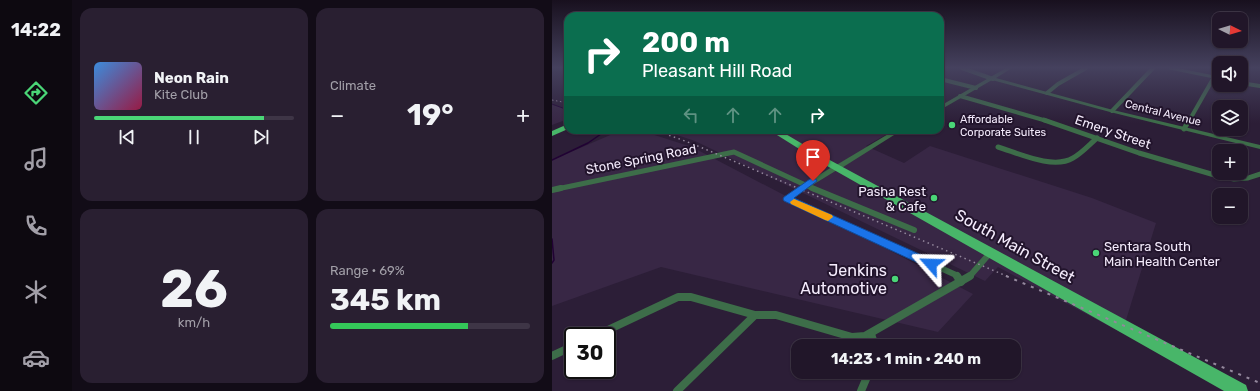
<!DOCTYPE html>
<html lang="en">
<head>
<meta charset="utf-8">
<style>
	body { margin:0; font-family:Rubik,sans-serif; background:#291f31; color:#f1f3f6; height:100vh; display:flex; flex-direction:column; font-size:15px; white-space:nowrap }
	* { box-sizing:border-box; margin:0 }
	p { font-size:13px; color:#a29fa8 }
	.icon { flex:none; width:22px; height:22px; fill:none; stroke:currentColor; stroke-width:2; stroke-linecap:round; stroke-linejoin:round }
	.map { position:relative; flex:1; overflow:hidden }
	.drawer { display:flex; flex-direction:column; gap:8px; padding:8px; background:#120c17; width:480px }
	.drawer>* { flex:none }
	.banner { position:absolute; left:12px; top:12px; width:380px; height:122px; border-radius:12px; box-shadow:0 1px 3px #0004,0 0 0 1px #3e3546; background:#0b6e4f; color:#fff; overflow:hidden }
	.needle { width:26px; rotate:95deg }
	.fabs { position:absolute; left:660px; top:12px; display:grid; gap:8px }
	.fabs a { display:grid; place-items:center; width:36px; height:36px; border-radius:8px; background:#211629; box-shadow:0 1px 3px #0004,0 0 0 1px #3e3546; font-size:20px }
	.speed { position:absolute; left:12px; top:327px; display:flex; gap:8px; font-size:20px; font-weight:700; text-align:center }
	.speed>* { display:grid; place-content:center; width:52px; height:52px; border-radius:50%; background:#211629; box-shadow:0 1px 3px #0004,0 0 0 1px #3e3546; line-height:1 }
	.speed .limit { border:2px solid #111; border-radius:6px; background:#fff; color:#111 }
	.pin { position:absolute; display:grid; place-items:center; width:34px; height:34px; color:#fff; margin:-41px -17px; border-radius:50% 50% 50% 0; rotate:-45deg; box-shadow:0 0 4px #0007 }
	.pin .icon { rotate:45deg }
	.me { position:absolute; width:44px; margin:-22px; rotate:295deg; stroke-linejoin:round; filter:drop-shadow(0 0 3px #0008) }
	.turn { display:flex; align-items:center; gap:14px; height:84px; padding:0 12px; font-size:18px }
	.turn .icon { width:52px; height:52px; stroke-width:2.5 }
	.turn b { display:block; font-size:28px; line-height:34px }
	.lanes { display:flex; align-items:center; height:38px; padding:0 12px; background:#0003; justify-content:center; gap:20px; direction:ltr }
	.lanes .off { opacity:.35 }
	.big { font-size:30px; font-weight:700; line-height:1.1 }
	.drawer .widget { flex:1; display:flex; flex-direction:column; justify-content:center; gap:6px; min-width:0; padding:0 14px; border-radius:12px; background:#291f31 }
	.drawer .dial { align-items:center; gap:0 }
	.dial b { font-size:52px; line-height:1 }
	.song { display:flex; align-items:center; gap:12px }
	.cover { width:48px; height:48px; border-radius:6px; background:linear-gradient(135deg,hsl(210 70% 55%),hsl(340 70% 35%)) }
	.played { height:4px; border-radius:2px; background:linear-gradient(90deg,#4ad677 85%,#3e3546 85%) }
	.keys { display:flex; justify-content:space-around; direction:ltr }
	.heat { display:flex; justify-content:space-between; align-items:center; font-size:22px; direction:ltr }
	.charge { height:6px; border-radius:3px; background:linear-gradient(90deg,#34c759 69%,#3e3546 0) }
	.drawer .tiles { flex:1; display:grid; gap:8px; grid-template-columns:repeat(2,1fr) }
	.trip { position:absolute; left:239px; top:339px; width:230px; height:40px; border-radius:12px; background:#211629; box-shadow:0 1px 3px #0004,0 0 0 1px #3e3546; font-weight:700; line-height:40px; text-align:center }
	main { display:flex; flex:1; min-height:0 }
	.tabs { display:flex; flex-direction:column; width:72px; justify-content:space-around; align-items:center; background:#0d0910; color:#a29fa8 }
	.tabs .icon { width:28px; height:28px }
	.tabs .selected { color:#4ad677 }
	.tabs b { font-size:18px; color:#f1f3f6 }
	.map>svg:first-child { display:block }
	.built { fill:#382745 }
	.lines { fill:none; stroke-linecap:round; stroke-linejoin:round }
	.stream-far1 { stroke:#210234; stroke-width:1 }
	.stream { stroke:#210234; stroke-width:1.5 }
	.pedestrian { stroke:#3d6d49; stroke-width:3 }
	.minor-far3 { stroke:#3d6d49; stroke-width:4 }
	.minor-far2 { stroke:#3d6d49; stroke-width:5 }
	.minor-far1 { stroke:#3d6d49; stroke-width:6 }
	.minor { stroke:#3d6d49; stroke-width:8 }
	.tertiary { fill:#3d6d49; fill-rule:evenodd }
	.primary { fill:#48b669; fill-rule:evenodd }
	.rail-far2 { stroke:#94889d; stroke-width:1; stroke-dasharray:1.5 2.5; stroke-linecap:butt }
	.rail-far1 { stroke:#94889d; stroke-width:1.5; stroke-dasharray:1.5 3.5; stroke-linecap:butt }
	.rail { stroke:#94889d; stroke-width:2; stroke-dasharray:3 6; stroke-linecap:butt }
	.route { fill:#1a73e8; stroke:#114b97 }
	.slow { fill:#f59e0b }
	.poi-dot { fill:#4ad677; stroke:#22142c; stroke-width:1.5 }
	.labels { text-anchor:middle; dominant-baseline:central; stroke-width:4; stroke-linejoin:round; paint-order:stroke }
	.far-street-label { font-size:11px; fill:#f4ebfc; stroke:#22142c }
	.far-poi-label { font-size:11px; fill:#f4ebfc; stroke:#22142c; text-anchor:start }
	.street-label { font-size:13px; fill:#f4ebfc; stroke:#22142c }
	.poi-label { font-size:13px; fill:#f4ebfc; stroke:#22142c; text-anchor:end }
	.near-street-label { font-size:16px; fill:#f4ebfc; stroke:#22142c }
	.near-poi-label { font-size:16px; fill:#f4ebfc; stroke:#22142c; text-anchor:end }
</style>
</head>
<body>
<main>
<nav class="tabs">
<b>14:22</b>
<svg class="icon selected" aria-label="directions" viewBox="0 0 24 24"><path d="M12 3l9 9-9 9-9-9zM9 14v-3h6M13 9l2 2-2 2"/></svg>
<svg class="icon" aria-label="music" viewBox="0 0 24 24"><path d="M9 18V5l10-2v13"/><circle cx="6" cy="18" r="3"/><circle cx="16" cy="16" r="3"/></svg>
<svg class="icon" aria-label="phone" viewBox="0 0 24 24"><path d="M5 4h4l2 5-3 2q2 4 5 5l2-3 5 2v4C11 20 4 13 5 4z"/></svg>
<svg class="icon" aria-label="climate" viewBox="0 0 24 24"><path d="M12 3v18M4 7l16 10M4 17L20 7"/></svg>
<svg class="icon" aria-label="car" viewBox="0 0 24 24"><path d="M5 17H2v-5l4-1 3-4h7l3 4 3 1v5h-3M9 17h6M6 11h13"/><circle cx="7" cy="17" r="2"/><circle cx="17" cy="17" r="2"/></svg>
</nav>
<section class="drawer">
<div class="tiles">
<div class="widget">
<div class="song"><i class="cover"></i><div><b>Neon Rain</b><p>Kite Club</p></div></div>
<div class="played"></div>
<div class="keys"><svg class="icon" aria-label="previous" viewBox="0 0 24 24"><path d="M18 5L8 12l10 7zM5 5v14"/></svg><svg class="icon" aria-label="pause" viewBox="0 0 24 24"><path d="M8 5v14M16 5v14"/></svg><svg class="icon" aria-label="next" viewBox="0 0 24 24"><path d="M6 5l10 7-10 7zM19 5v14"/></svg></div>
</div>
<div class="widget"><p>Climate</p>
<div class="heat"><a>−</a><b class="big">19°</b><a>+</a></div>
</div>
<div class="widget dial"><b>26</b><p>km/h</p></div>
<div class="widget"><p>Range · 69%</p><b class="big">345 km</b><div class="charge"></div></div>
</div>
</section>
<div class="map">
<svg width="708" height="391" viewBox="0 0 708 391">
	<rect width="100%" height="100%" fill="#2c1e37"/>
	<g class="built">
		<path d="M0,105L16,109V119L0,125Z"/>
		<path d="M70,130H87L140,147L421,294L386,332L109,267L0,306V160Z"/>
		<path d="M110,130H342L314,146L352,163L378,146L540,198L604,223L570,333L446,267L433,281L143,141Z"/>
	</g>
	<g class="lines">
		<path class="stream-far1" d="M0,104L16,110"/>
		<g class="stream">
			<path d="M0,160L36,143L49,134"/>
			<path d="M0,239L2,260L0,263"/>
		</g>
		<path class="pedestrian" d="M618,68L662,77"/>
		<g class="minor-far3">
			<path d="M410,68L441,79"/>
			<path d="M388,79L424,88"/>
			<path d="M689,83L708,86"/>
			<path d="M495,93L506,84L534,68"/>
			<path d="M408,96L495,121"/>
			<path d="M560,111L601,68"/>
			<path d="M637,121L662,77L667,78"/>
		</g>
		<g class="minor-far2">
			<path d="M492,120L587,153L666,176L682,179L696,178L708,174"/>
			<path d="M632,129L637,120"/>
			<path d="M446,147C466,153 501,170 521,158C530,153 537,145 545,138"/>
			<path d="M5,189L182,152L262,189"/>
			<path d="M249,189L285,167"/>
		</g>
		<g class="minor-far1">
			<path d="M250,188L236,199L404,275L406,277"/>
			<path d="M260,188L362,230"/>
			<path d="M0,190L9,188"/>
			<path d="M417,277L438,253"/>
		</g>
		<g class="minor">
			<path d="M405,276L409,282"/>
			<path d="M203,315H224L300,337L313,336L418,276"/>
			<path d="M319,334L323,346"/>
			<path d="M43,336L126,297H139L203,315L125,391"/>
			<path d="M0,356L21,346"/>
			<path d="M309,391L317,372"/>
		</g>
		<g class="tertiary">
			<path d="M454,68H460L444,78L561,110L708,145V149L558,112L440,80L388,110V106Z"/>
			<path d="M343,130H350L288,169H282L281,167Z"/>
		</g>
		<g class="primary">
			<path d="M16,124V129L0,136V131Z"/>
			<path d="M217,130H227L274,158L694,385L696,391H672L268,162Z"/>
		</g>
		<path class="rail-far2" d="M0,100L16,103"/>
		<path class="rail-far1" d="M103,130L141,144L457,277"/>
		<path class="rail" d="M454,276L708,383"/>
	</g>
	<linearGradient id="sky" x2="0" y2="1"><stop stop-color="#18101e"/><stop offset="0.55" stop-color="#45415e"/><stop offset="1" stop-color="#45415e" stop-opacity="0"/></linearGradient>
	<rect width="708" height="123" fill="url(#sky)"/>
	<path class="route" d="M258,179H264L265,181L242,198L383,261L384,264L383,267L379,268L375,267L232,201L231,199L232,197Z"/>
	<path class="slow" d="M242,199L280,215L281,217L276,221L273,220L239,204L238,202Z"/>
	<g class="poi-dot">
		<circle cx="400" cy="125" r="4"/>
		<circle cx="382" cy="198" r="4"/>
		<circle cx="544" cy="253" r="4"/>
		<circle cx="343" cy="279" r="4"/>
	</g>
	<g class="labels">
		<g class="far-street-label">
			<text transform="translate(611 113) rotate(14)">Central Avenue</text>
		</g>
		<g class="far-poi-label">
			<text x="408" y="119">Affordable<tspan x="408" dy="13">Corporate Suites</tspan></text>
		</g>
		<g class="street-label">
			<text transform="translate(561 132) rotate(19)">Emery Street</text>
			<text transform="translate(89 159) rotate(-11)">Stone Spring Road</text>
		</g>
		<g class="poi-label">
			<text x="374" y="191">Pasha Rest<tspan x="374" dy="15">&amp; Cafe</tspan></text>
			<text x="552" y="246" text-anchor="start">Sentara South<tspan x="552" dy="15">Main Health Center</tspan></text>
		</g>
		<g class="near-street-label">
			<text transform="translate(463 246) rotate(29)">South Main Street</text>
		</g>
		<g class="near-poi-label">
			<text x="335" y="270">Jenkins<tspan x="335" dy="18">Automotive</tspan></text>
		</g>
	</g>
</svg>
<div class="fabs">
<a><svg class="needle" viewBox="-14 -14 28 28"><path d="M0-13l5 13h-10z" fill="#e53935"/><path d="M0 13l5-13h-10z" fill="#a29fa8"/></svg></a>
<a><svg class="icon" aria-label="sound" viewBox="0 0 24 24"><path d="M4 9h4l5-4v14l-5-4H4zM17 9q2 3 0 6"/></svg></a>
<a><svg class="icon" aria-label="layers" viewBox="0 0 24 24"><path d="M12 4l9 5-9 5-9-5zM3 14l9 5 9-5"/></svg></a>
<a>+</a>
<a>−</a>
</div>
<div class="speed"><div class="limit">30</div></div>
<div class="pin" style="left:261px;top:181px;background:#d93025"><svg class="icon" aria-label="arrive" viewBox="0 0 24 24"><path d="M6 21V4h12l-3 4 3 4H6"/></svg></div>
<svg class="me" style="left:379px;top:264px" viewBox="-20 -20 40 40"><path d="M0-17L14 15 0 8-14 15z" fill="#1a73e8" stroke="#fff" stroke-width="4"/></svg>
<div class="trip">14:23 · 1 min · 240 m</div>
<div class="banner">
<div class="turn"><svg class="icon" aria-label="right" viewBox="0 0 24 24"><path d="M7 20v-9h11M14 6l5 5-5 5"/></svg><div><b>200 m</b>Pleasant Hill Road</div></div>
<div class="lanes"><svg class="icon off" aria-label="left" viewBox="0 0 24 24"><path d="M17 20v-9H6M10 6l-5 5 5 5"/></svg><svg class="icon off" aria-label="ahead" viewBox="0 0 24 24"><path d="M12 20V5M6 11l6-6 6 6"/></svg><svg class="icon off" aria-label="ahead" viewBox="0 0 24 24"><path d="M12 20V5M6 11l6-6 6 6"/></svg><svg class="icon" aria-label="right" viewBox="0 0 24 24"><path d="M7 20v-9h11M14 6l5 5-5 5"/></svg></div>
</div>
</div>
</main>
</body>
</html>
